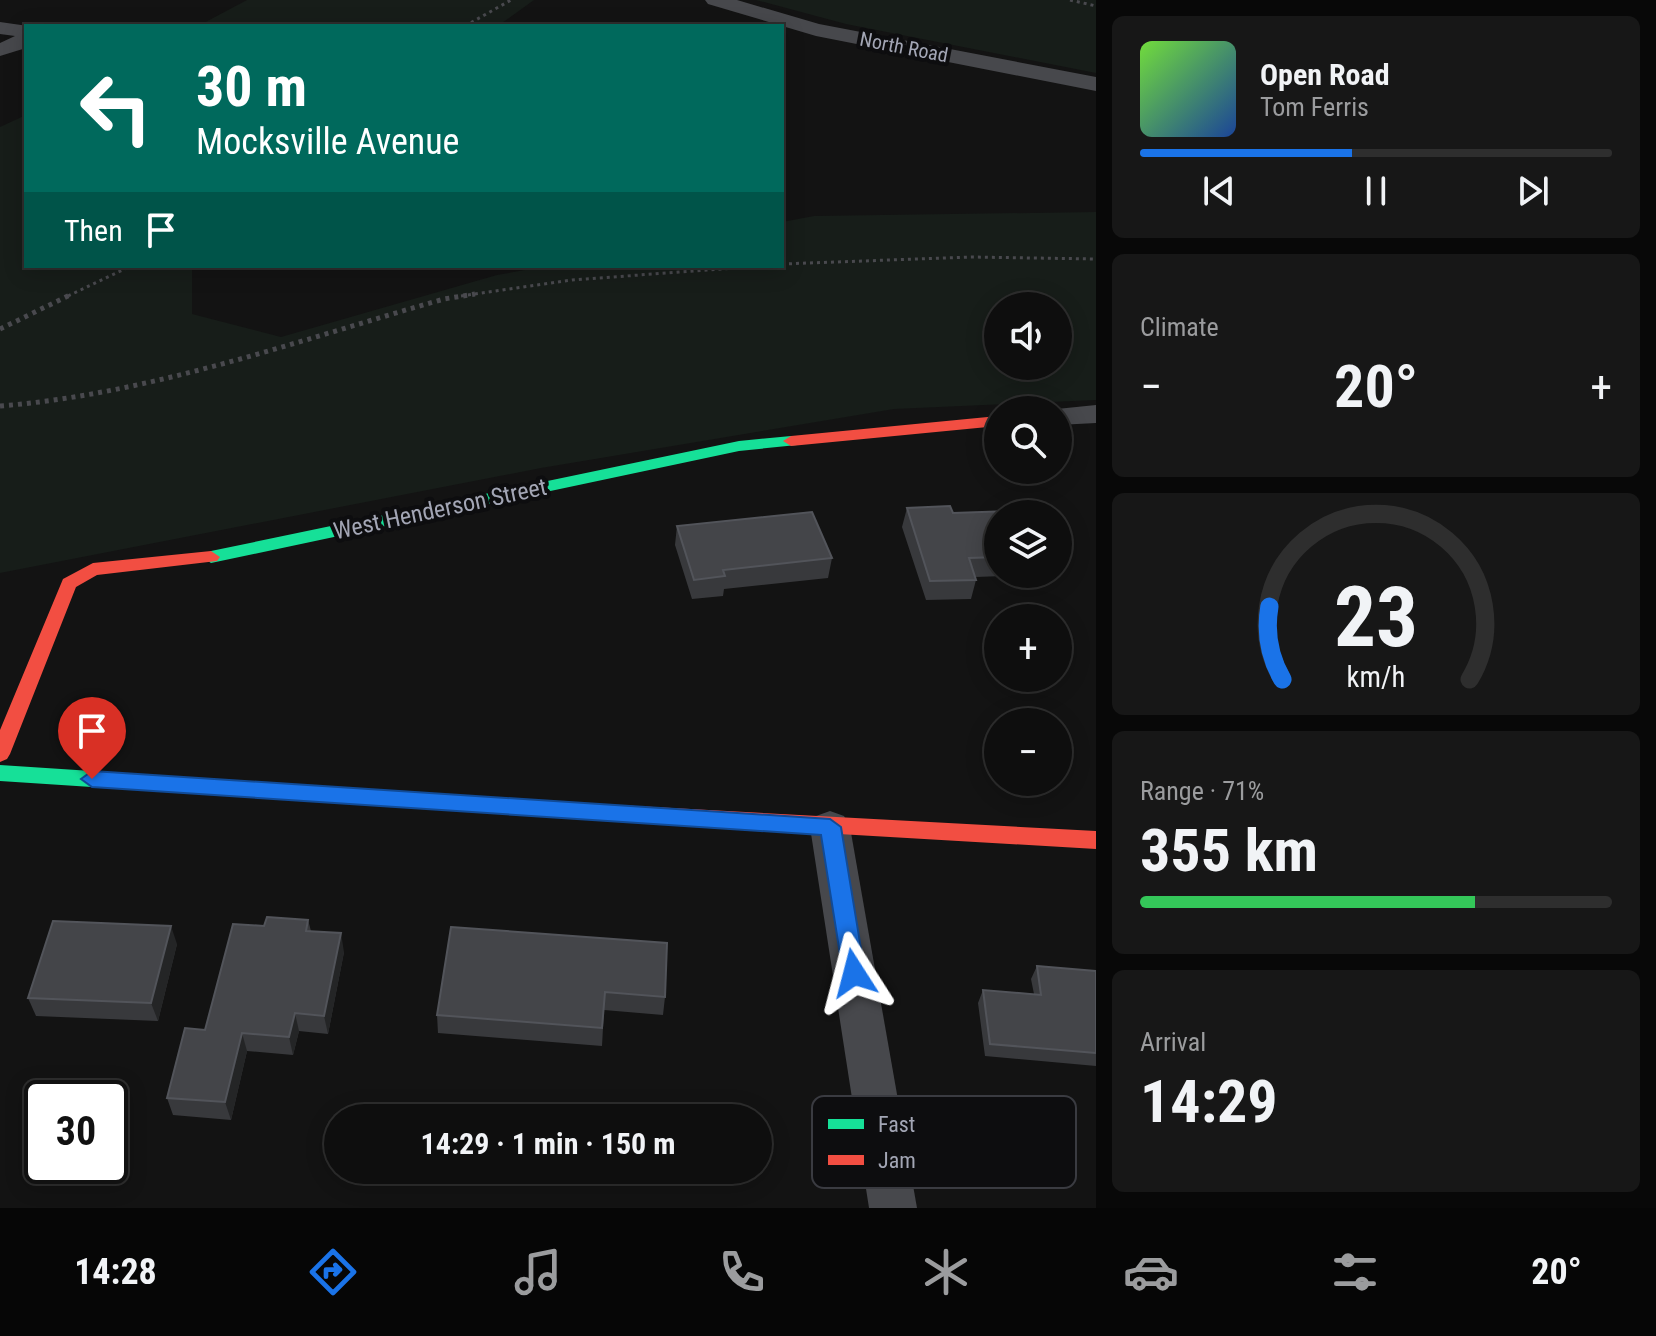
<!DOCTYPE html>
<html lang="en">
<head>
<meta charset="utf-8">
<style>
	body { margin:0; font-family:"Roboto Condensed",sans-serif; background:#171717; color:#f1f3f6; height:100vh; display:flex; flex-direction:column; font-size:30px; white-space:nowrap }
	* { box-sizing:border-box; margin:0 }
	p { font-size:26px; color:#9b9c9e }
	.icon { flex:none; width:44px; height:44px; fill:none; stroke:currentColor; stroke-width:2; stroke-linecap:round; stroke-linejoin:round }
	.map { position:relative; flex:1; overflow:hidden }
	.panel { display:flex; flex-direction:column; gap:16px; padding:16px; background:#080808; width:560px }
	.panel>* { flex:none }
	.hud { position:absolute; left:24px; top:24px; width:760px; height:244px; border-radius:0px; box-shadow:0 4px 20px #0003,0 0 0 2px #2e2e2e; background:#00695c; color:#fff; overflow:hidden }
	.controls { position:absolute; left:984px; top:292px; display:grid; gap:16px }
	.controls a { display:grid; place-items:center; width:88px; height:88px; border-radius:50%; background:#0e0e0e; box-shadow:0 4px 20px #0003,0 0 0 2px #2e2e2e; font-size:40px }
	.speed { position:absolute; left:24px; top:1080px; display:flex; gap:16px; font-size:40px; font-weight:700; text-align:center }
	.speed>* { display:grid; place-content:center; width:104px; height:104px; border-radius:50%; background:#0e0e0e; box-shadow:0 4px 20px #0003,0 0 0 2px #2e2e2e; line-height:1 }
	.speed .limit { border:4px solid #111; border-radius:12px; background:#fff; color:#111 }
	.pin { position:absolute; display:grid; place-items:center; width:68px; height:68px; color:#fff; margin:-82px -34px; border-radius:50% 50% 50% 0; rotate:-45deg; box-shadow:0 0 8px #0007 }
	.pin .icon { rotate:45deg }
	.me { position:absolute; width:88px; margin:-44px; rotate:351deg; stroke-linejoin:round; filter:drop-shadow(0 0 6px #0008) }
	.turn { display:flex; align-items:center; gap:28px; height:168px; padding:0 40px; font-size:36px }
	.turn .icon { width:104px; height:104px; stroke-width:2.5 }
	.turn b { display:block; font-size:56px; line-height:68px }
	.then { display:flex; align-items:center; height:76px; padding:0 40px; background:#0003; gap:16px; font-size:30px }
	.big { font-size:60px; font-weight:700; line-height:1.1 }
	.panel .tile { flex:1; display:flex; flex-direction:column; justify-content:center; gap:12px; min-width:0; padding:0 28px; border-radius:12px; background:#171717 }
	.panel .dial { align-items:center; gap:0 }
	.dial svg { height:208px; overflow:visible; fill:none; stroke:#2e2e2e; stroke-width:7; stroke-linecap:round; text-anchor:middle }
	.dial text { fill:#f1f3f6; stroke:none }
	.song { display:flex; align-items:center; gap:24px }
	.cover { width:96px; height:96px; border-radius:12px; background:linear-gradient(135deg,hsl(100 70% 55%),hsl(220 70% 35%)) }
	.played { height:8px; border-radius:4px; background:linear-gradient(90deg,#1a73e8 45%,#2e2e2e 45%) }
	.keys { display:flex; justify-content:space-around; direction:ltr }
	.heat { display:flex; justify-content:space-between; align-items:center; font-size:44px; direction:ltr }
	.charge { height:12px; border-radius:6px; background:linear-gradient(90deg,#34c759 71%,#2e2e2e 0) }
	.trip { position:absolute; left:324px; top:1104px; width:448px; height:80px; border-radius:40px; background:#0e0e0e; box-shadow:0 4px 20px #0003,0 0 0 2px #2e2e2e; font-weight:700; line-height:80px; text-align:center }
	.tabs { display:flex; height:128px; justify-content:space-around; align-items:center; background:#060606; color:#9b9c9e }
	.tabs .icon { width:56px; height:56px }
	.tabs .selected { color:#1a73e8 }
	.tabs b { font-size:36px; color:#f1f3f6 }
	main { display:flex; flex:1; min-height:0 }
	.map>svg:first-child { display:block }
	.green { fill:#171d19; fill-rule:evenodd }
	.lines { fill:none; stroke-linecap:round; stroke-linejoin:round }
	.path-far1 { stroke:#49494e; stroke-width:3; stroke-dasharray:3 4; stroke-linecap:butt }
	.path { stroke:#49494e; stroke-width:5; stroke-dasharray:4 5; stroke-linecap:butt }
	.street { fill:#47484c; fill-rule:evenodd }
	.fast { fill:#16e098; fill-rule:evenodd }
	.jam { fill:#f24e42; fill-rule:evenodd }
	.wall { fill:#38393c }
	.shaded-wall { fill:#242526 }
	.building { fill:#444549; stroke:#52545a; stroke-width:2 }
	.route { fill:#1a73e8; stroke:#114b97; stroke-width:2 }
	.labels { text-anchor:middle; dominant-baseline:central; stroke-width:8; stroke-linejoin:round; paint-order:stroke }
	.far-street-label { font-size:20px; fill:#a3a6b5; stroke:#0d0d0f }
	.street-label { font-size:24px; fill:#a3a6b5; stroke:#0d0d0f }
	.key { fill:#0d0d0f; stroke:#3a3b41; stroke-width:2 }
	.key-label { font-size:22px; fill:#a3a6b5 }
</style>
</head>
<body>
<main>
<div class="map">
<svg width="1096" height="1208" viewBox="0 0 1096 1208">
	<rect width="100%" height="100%" fill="#131313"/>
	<g class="green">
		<path d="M247,0H534L498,26H198Z"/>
		<path d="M756,0H1096V73L846,24Z"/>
		<path d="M26,115V266H192V314L281,337L497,275L547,266H782V222L814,216L1096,212V400L894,409L541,468L0,573V127ZM998,306H1058V366H998Z"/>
	</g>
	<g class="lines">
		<g class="path-far1">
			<path d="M1070,0L1096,6"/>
			<path d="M465,26L511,0"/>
			<path d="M782,264L971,257L1096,259"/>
			<path d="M68,296L131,266"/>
			<path d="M461,296L572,280L761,266"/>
		</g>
		<g class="path">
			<path d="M0,329L72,294"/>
			<path d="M0,406C151,394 299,340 444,299L475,294"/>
		</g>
		<g class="street">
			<path d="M705,0H737L819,24L1096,77V91L816,36L708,4Z"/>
			<path d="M0,22L28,26L26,48L0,56V43L15,36L0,34Z"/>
			<path d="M1096,405V423L1058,425V410H1047Z"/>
			<path d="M830,811L844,816L850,827L917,1208H869L810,827L816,816Z"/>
		</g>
		<g class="fast">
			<path d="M791,436L799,441L797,445L739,451L211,563L202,557L211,551L739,441Z"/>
			<path d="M0,765L580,803L587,805L590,811L587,817L580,819L0,781Z"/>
		</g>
		<g class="jam">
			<path d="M998,416V426L791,446L783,441L791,436Z"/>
			<path d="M211,551L220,557L217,561L97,575L76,587L10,754L7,759L0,762V730L63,579L93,563Z"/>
			<path d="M580,803L1096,831V849L580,819L573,817L570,811L573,805Z"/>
		</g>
	</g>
	<g class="wall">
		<path d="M907,508L953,513L998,514V574H1055L975,577L976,580L971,599L926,600L902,527Z"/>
		<path d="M677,526L832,558L828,578L724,589L723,596L692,599L675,545Z"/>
		<path d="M308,920L311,931L344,952L328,1034L299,1031L293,1055L247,1051L231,1120L173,1115L167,1098L205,1030Z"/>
		<path d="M451,927L665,997L663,1015L604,1010L602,1046L438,1033L437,1015Z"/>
		<path d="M177,944L158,1021L36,1016L28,998Z"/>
		<path d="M1037,966L1096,971V1066L985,1056L978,1003L983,990L1034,994L1031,979Z"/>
	</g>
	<g class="shaded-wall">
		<path d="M171,926L177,944L158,1021L151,1003Z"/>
		<path d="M341,933L344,952L328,1034L324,1016Z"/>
		<path d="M295,1013L299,1031L293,1055L289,1037Z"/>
		<path d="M242,1033L247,1051L231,1120L225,1102Z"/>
	</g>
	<g class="building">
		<path d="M950,506L953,513L1043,510L1045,514H998V557L969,558L976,580L930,581L907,508Z"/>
		<path d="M812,512L832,558L723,570L725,576L694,580L677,526Z"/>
		<path d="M267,917L308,920L306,931L341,933L324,1016L295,1013L289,1037L242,1033L225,1102L167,1098L185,1028L205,1030L233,924L264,926Z"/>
		<path d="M53,921L171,926L151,1003L28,998Z"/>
		<path d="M451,927L667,943L665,997L605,992L602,1028L437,1015Z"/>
		<path d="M1037,966L1096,971V1053L990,1044L983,990L1041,995Z"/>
	</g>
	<path class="route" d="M92,771L830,819L841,827L865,973L862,980L854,983L846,980L843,973L821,835L92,787L81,779Z"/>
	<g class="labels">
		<g class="far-street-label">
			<text transform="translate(904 47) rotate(11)">North Road</text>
		</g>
		<g class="street-label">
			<text transform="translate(440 509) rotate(-12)">West Henderson Street</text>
		</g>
	</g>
	<rect x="812" y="1096" width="264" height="92" rx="12" class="key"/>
	<rect x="828" y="1119" width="36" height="10" fill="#16e098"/>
	<rect x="828" y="1155" width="36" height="10" fill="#f24e42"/>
	<g class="key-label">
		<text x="878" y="1132">Fast</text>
		<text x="878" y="1168">Jam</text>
	</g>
</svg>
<div class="controls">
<a><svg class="icon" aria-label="sound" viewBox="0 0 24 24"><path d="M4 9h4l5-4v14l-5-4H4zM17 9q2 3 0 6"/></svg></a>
<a><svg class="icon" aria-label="search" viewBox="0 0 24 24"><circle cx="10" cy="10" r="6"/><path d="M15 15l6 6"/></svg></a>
<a><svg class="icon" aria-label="layers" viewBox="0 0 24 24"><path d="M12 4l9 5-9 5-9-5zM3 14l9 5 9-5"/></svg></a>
<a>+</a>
<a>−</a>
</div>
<div class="speed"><div class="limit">30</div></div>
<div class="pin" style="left:92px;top:779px;background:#d93025"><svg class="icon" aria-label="arrive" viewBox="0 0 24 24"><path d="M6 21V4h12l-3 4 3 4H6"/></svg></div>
<svg class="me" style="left:854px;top:973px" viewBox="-20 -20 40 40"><path d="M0-17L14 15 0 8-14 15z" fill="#1a73e8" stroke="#fff" stroke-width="4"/></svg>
<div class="trip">14:29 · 1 min · 150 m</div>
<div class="hud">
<div class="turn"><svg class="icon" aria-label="left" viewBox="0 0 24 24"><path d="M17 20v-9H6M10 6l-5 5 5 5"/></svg><div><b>30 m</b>Mocksville Avenue</div></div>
<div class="then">Then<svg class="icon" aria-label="arrive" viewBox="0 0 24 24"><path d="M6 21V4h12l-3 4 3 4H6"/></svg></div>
</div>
</div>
<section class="panel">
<div class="tile">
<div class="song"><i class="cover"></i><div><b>Open Road</b><p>Tom Ferris</p></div></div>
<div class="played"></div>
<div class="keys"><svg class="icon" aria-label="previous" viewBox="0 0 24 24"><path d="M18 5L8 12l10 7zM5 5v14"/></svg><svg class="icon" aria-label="pause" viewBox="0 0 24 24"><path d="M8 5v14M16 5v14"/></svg><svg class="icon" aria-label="next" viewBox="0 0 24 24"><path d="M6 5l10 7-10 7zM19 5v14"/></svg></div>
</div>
<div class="tile"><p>Climate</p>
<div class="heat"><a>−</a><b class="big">20°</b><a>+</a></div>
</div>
<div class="tile dial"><svg viewBox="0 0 100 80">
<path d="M14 69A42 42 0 1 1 86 69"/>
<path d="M14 69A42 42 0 0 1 9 41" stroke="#1a73e8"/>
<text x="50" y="56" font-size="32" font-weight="700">23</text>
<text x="50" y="72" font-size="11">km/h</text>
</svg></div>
<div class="tile"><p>Range · 71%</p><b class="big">355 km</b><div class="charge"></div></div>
<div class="tile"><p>Arrival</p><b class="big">14:29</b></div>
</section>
</main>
<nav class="tabs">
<b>14:28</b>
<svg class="icon selected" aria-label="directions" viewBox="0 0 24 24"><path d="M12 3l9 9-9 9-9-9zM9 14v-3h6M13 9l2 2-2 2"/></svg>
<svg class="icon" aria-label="music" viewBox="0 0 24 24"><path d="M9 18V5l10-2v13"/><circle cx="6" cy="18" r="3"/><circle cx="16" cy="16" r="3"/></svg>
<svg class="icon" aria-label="phone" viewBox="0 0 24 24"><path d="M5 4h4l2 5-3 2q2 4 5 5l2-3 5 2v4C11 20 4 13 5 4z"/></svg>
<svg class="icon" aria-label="climate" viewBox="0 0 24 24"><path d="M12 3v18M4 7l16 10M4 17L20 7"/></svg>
<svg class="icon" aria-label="car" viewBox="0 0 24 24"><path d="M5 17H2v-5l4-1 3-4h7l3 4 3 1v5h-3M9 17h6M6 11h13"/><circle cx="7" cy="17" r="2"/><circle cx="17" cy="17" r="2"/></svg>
<svg class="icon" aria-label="filters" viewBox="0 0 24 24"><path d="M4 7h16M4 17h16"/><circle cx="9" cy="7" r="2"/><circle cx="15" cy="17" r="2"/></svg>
<b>20°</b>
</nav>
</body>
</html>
